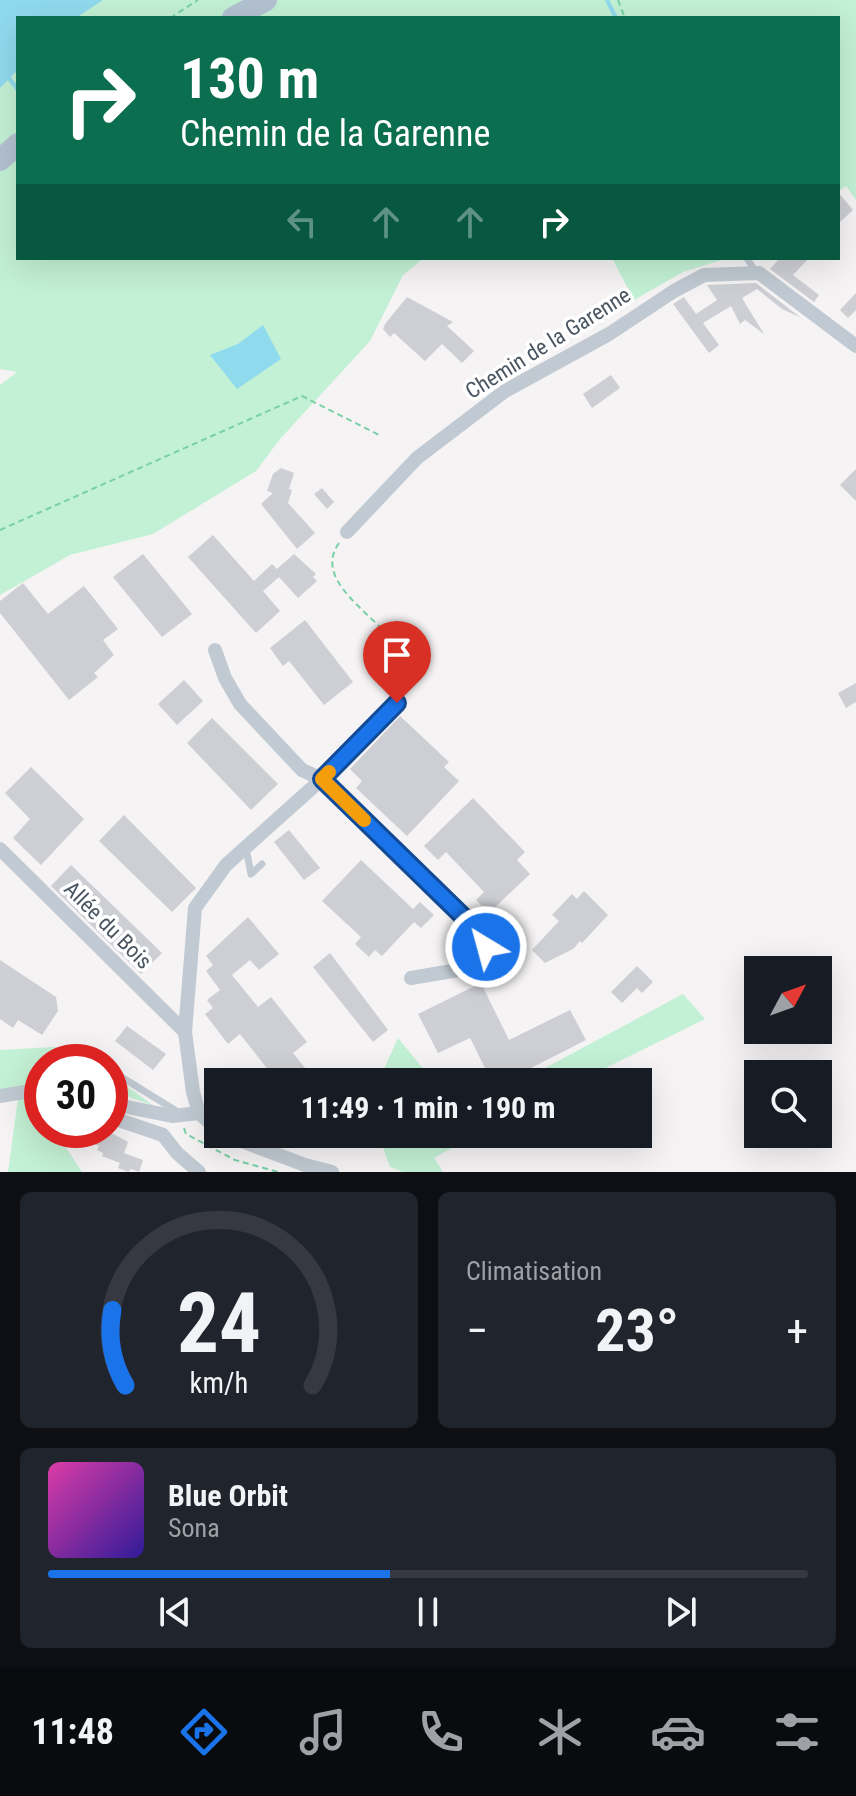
<!DOCTYPE html>
<html lang="fr">
<head>
<meta charset="utf-8">
<style>
	body { margin:0; font-family:"Roboto Condensed",sans-serif; background:#20242c; color:#f1f3f6; height:100vh; display:flex; flex-direction:column; font-size:30px; white-space:nowrap }
	* { box-sizing:border-box; margin:0 }
	p { font-size:26px; color:#9ea1a6 }
	.icon { flex:none; width:44px; height:44px; fill:none; stroke:currentColor; stroke-width:2; stroke-linecap:round; stroke-linejoin:round }
	.map { position:relative; height:1172px; overflow:hidden }
	.side { display:flex; flex-direction:column; gap:20px; padding:20px; background:#0d0f14; flex:1 }
	.side>* { flex:none }
	.top-card { position:absolute; left:16px; top:16px; width:824px; height:244px; border-radius:0px; box-shadow:0 8px 32px #0002; background:#0b6e4f; color:#fff; overflow:hidden }
	.needle { width:52px; rotate:49deg }
	.controls { position:absolute; left:744px; top:956px; display:grid; gap:16px }
	.controls a { display:grid; place-items:center; width:88px; height:88px; border-radius:0px; background:#171b24; box-shadow:0 8px 32px #0002; font-size:40px }
	.speed { position:absolute; left:24px; top:1044px; display:flex; gap:16px; font-size:40px; font-weight:700; text-align:center }
	.speed>* { display:grid; place-content:center; width:104px; height:104px; border-radius:50%; background:#171b24; box-shadow:0 8px 32px #0002; line-height:1 }
	.speed .limit { border:12px solid #d22; background:#fff; color:#111 }
	.pin { position:absolute; display:grid; place-items:center; width:68px; height:68px; color:#fff; margin:-82px -34px; border-radius:50% 50% 50% 0; rotate:-45deg; box-shadow:0 0 8px #0007 }
	.pin .icon { rotate:45deg }
	.me { position:absolute; width:88px; margin:-44px; rotate:323deg; stroke-linejoin:round; filter:drop-shadow(0 0 6px #0008) }
	.turn { display:flex; align-items:center; gap:28px; height:168px; padding:0 32px; font-size:36px }
	.turn .icon { width:104px; height:104px; stroke-width:2.5 }
	.turn b { display:block; font-size:56px; line-height:68px }
	.lanes { display:flex; align-items:center; height:76px; padding:0 32px; background:#0003; justify-content:center; gap:40px; direction:ltr }
	.lanes .off { opacity:.35 }
	.big { font-size:60px; font-weight:700; line-height:1.1 }
	.side .widget { flex:1; display:flex; flex-direction:column; justify-content:center; gap:12px; min-width:0; padding:0 28px; border-radius:12px; background:#20242c }
	.side .dial { align-items:center; gap:0 }
	.dial svg { height:208px; overflow:visible; fill:none; stroke:#363941; stroke-width:7; stroke-linecap:round; text-anchor:middle }
	.dial text { fill:#f1f3f6; stroke:none }
	.song { display:flex; align-items:center; gap:24px }
	.cover { width:96px; height:96px; border-radius:12px; background:linear-gradient(135deg,hsl(320 70% 55%),hsl(250 70% 35%)) }
	.played { height:8px; border-radius:4px; background:linear-gradient(90deg,#1a73e8 45%,#363941 45%) }
	.keys { display:flex; justify-content:space-around; direction:ltr }
	.heat { display:flex; justify-content:space-between; align-items:center; font-size:44px; direction:ltr }
	.side .tiles { flex:1; display:grid; gap:20px; grid-template-columns:1fr 1fr }
	.widget:last-child { grid-column:span 2 }
	.trip { position:absolute; left:204px; top:1068px; width:448px; height:80px; border-radius:0px; background:#171b24; box-shadow:0 8px 32px #0002; font-weight:700; line-height:80px; text-align:center }
	.tab-bar { display:flex; height:128px; justify-content:space-around; align-items:center; background:#090b0e; color:#9ea1a6 }
	.tab-bar .icon { width:56px; height:56px }
	.tab-bar .selected { color:#1a73e8 }
	.tab-bar b { font-size:36px; color:#f1f3f6 }
	.map>svg:first-child { display:block }
	.green { fill:#c3f1d5 }
	.water { fill:#90daee }
	.lines { fill:none; stroke-linecap:round; stroke-linejoin:round }
	.stream { stroke:#90daee; stroke-width:4 }
	.building { fill:#cdcfd5 }
	.path { stroke:#7ad0a6; stroke-width:2; stroke-dasharray:6 4; stroke-linecap:butt }
	.service { stroke:#c1cad2; stroke-width:7 }
	.minor { stroke:#c1cad2; stroke-width:14 }
	.primary { stroke:#b3c2d1; stroke-width:22 }
	.route-casing { stroke:#114b97; stroke-width:20 }
	.route { stroke:#1a73e8; stroke-width:14 }
	.slow { stroke:#f59e0b; stroke-width:14 }
	.labels { text-anchor:middle; dominant-baseline:central; stroke-width:7; stroke-linejoin:round; paint-order:stroke }
	.street-label { font-size:22px; fill:#4a5661; stroke:#fff }
</style>
</head>
<body>
<div class="map">
<svg width="856" height="1172" viewBox="0 0 856 1172">
	<rect width="100%" height="100%" fill="#f5f3f3"/>
	<g class="green">
		<path d="M103,0H856V200L846,186L838,192V18H76Z"/>
		<path d="M18,70V258H424L403,275L370,341L280,439L256,471L153,534L70,555L0,595V385L17,372L0,369V88Z"/>
		<path d="M612,258H728L683,272L634,300Z"/>
		<path d="M683,994L705,1019L577,1082H519Z"/>
		<path d="M398,1038L434,1082H378Z"/>
		<path d="M52,1047L77,1051L93,1062H42V1083L0,1091V1050Z"/>
		<path d="M110,1074L154,1106L110,1090Z"/>
		<path d="M42,1092V1130H58L59,1137L82,1172H8L18,1099Z"/>
		<path d="M378,1134H477L434,1158L443,1172H403L390,1167Z"/>
	</g>
	<g class="water">
		<path d="M0,0H103L76,18H18V70L0,88Z"/>
		<path d="M263,325L281,359L237,389L210,355L238,344Z"/>
	</g>
	<g class="lines">
		<g class="stream">
			<path d="M607,0L616,18"/>
			<path d="M9,78L18,90"/>
		</g>
	</g>
	<g class="building">
		<path d="M838,192L853,210L838,224Z"/>
		<path d="M780,258H809L793,275L819,295L814,302L770,269Z"/>
		<path d="M756,283L800,317L782,309L757,289L742,298L764,334L745,320L740,324L731,306L703,323L719,345L709,353L673,304L684,297L696,314L717,300L707,285Z"/>
		<path d="M856,293V310L848,318L840,310Z"/>
		<path d="M407,297L453,322L447,326L474,351L462,363L442,344L425,361L394,333L390,337L383,329L385,324Z"/>
		<path d="M611,375L620,388L592,408L583,394Z"/>
		<path d="M281,468L294,473L289,489L292,490L288,503L315,533L297,549L261,504L273,493L267,491L273,474Z"/>
		<path d="M856,469V501L840,485Z"/>
		<path d="M322,488L334,502L327,509L314,494Z"/>
		<path d="M213,535L254,581L272,564L277,569L294,554L316,574L313,577L317,581L298,598L279,577L263,591L280,611L256,633L188,557Z"/>
		<path d="M143,554L192,614L162,637L113,577Z"/>
		<path d="M23,583L48,614L84,586L118,629L103,640L114,655L94,673L98,677L69,700L0,613V601Z"/>
		<path d="M305,620L353,682L324,705L289,661L283,666L270,648Z"/>
		<path d="M184,680L203,701L177,725L158,704Z"/>
		<path d="M856,683V702L846,708L838,693Z"/>
		<path d="M400,716L449,762L444,767L459,781L407,836L356,788L362,781L350,769Z"/>
		<path d="M212,718L278,784L251,810L187,743Z"/>
		<path d="M31,767L84,819L41,865L13,838L30,819L5,793Z"/>
		<path d="M473,798L525,852L517,860L530,874L489,913L476,900L484,892L446,852L438,860L424,846Z"/>
		<path d="M124,815L196,888L172,912L99,841Z"/>
		<path d="M289,830L320,868L304,880L274,842Z"/>
		<path d="M361,860L413,909L420,902L434,915L421,928L414,922L382,956L375,950L369,957L355,944L361,937L322,901Z"/>
		<path d="M71,865L162,953L141,974L51,886Z"/>
		<path d="M584,891L608,915L582,943L580,941L573,949L545,963L532,950L559,921L552,915L572,894L577,899Z"/>
		<path d="M248,917L279,954L259,970L250,960L232,975L258,1007L271,997L307,1042L293,1053L310,1074L300,1082H255L269,1071L240,1034L228,1044L205,1014L213,1008L207,1000L220,990L206,971L213,965L206,956Z"/>
		<path d="M330,953L388,1030L373,1042L313,967Z"/>
		<path d="M0,960L56,997L58,1011L42,1035L18,1020L13,1028L0,1019Z"/>
		<path d="M637,966L653,982L642,993L637,988L622,1003L611,992Z"/>
		<path d="M481,983L509,1040L570,1010L586,1040L525,1071L526,1073L509,1082H492L470,1038L438,1053L418,1014Z"/>
		<path d="M127,1026L166,1054L153,1070L115,1041Z"/>
		<path d="M92,1130H106L128,1142L124,1153L143,1160L139,1172L131,1169L128,1172L118,1168L120,1163L102,1156L103,1153L97,1150L99,1146L87,1141Z"/>
	</g>
	<g class="lines">
		<g class="path">
			<path d="M618,0L625,18"/>
			<path d="M170,18L198,0"/>
			<path d="M0,530L302,396L379,435"/>
			<path d="M339,543C308,586 393,623 405,660C409,670 405,682 402,691"/>
			<path d="M184,1128L186,1134L235,1160L278,1172"/>
		</g>
		<g class="service">
			<path d="M747,258L756,273"/>
			<path d="M246,848L251,874L262,864"/>
			<path d="M96,1060L99,1062"/>
			<path d="M110,1070L178,1112"/>
		</g>
		<g class="minor">
			<path d="M347,532L417,458L505,391L609,334L674,291L704,275L759,273L856,346"/>
			<path d="M215,650L225,678L240,704L302,770L322,779L478,931L486,947L458,970L411,978"/>
			<path d="M0,849L185,1032"/>
			<path d="M0,1096L42,1089"/>
			<path d="M110,1099L127,1107L172,1116L199,1113"/>
			<path d="M110,1117L163,1135L177,1153L199,1172"/>
			<path d="M218,1130L199,1113L193,1092L185,1032L195,908L226,865L322,779L397,703"/>
			<path d="M223,1134L305,1165L332,1172"/>
		</g>
		<g class="primary">
			<path d="M233,18L266,0"/>
			<path d="M0,160L18,144"/>
		</g>
	</g>
	<g class="lines">
		<g class="route-casing">
			<path id="route" d="M397,703L322,779L478,931L486,947"/>
		</g>
		<use href="#route" class="route"/>
		<path class="slow" d="M329,772L322,779L364,820"/>
	</g>
	<g class="labels">
		<g class="street-label">
			<text transform="translate(548 343) rotate(-32)">Chemin de la Garenne</text>
			<text transform="translate(108 925) rotate(45)">Allée du Bois</text>
		</g>
	</g>
</svg>
<div class="controls">
<a><svg class="needle" viewBox="-14 -14 28 28"><path d="M0-13l5 13h-10z" fill="#e53935"/><path d="M0 13l5-13h-10z" fill="#9ea1a6"/></svg></a>
<a><svg class="icon" aria-label="search" viewBox="0 0 24 24"><circle cx="10" cy="10" r="6"/><path d="M15 15l6 6"/></svg></a>
</div>
<div class="speed"><div class="limit">30</div></div>
<div class="pin" style="left:397px;top:703px;background:#d93025"><svg class="icon" aria-label="arrive" viewBox="0 0 24 24"><path d="M6 21V4h12l-3 4 3 4H6"/></svg></div>
<svg class="me" style="left:486px;top:947px" viewBox="-20 -20 40 40"><circle r="17" fill="#1a73e8" stroke="#fff" stroke-width="3"/><path d="M0-11L8 9 0 5-8 9z" fill="#fff"/></svg>
<div class="trip">11:49 · 1 min · 190 m</div>
<div class="top-card">
<div class="turn"><svg class="icon" aria-label="right" viewBox="0 0 24 24"><path d="M7 20v-9h11M14 6l5 5-5 5"/></svg><div><b>130 m</b>Chemin de la Garenne</div></div>
<div class="lanes"><svg class="icon off" aria-label="left" viewBox="0 0 24 24"><path d="M17 20v-9H6M10 6l-5 5 5 5"/></svg><svg class="icon off" aria-label="ahead" viewBox="0 0 24 24"><path d="M12 20V5M6 11l6-6 6 6"/></svg><svg class="icon off" aria-label="ahead" viewBox="0 0 24 24"><path d="M12 20V5M6 11l6-6 6 6"/></svg><svg class="icon" aria-label="right" viewBox="0 0 24 24"><path d="M7 20v-9h11M14 6l5 5-5 5"/></svg></div>
</div>
</div>
<section class="side">
<div class="tiles">
<div class="widget dial"><svg viewBox="0 0 100 80">
<path d="M14 69A42 42 0 1 1 86 69"/>
<path d="M14 69A42 42 0 0 1 9 40" stroke="#1a73e8"/>
<text x="50" y="56" font-size="32" font-weight="700">24</text>
<text x="50" y="72" font-size="11">km/h</text>
</svg></div>
<div class="widget"><p>Climatisation</p>
<div class="heat"><a>−</a><b class="big">23°</b><a>+</a></div>
</div>
<div class="widget">
<div class="song"><i class="cover"></i><div><b>Blue Orbit</b><p>Sona</p></div></div>
<div class="played"></div>
<div class="keys"><svg class="icon" aria-label="previous" viewBox="0 0 24 24"><path d="M18 5L8 12l10 7zM5 5v14"/></svg><svg class="icon" aria-label="pause" viewBox="0 0 24 24"><path d="M8 5v14M16 5v14"/></svg><svg class="icon" aria-label="next" viewBox="0 0 24 24"><path d="M6 5l10 7-10 7zM19 5v14"/></svg></div>
</div>
</div>
</section>
<nav class="tab-bar">
<b>11:48</b>
<svg class="icon selected" aria-label="directions" viewBox="0 0 24 24"><path d="M12 3l9 9-9 9-9-9zM9 14v-3h6M13 9l2 2-2 2"/></svg>
<svg class="icon" aria-label="music" viewBox="0 0 24 24"><path d="M9 18V5l10-2v13"/><circle cx="6" cy="18" r="3"/><circle cx="16" cy="16" r="3"/></svg>
<svg class="icon" aria-label="phone" viewBox="0 0 24 24"><path d="M5 4h4l2 5-3 2q2 4 5 5l2-3 5 2v4C11 20 4 13 5 4z"/></svg>
<svg class="icon" aria-label="climate" viewBox="0 0 24 24"><path d="M12 3v18M4 7l16 10M4 17L20 7"/></svg>
<svg class="icon" aria-label="car" viewBox="0 0 24 24"><path d="M5 17H2v-5l4-1 3-4h7l3 4 3 1v5h-3M9 17h6M6 11h13"/><circle cx="7" cy="17" r="2"/><circle cx="17" cy="17" r="2"/></svg>
<svg class="icon" aria-label="filters" viewBox="0 0 24 24"><path d="M4 7h16M4 17h16"/><circle cx="9" cy="7" r="2"/><circle cx="15" cy="17" r="2"/></svg>
</nav>
</body>
</html>
